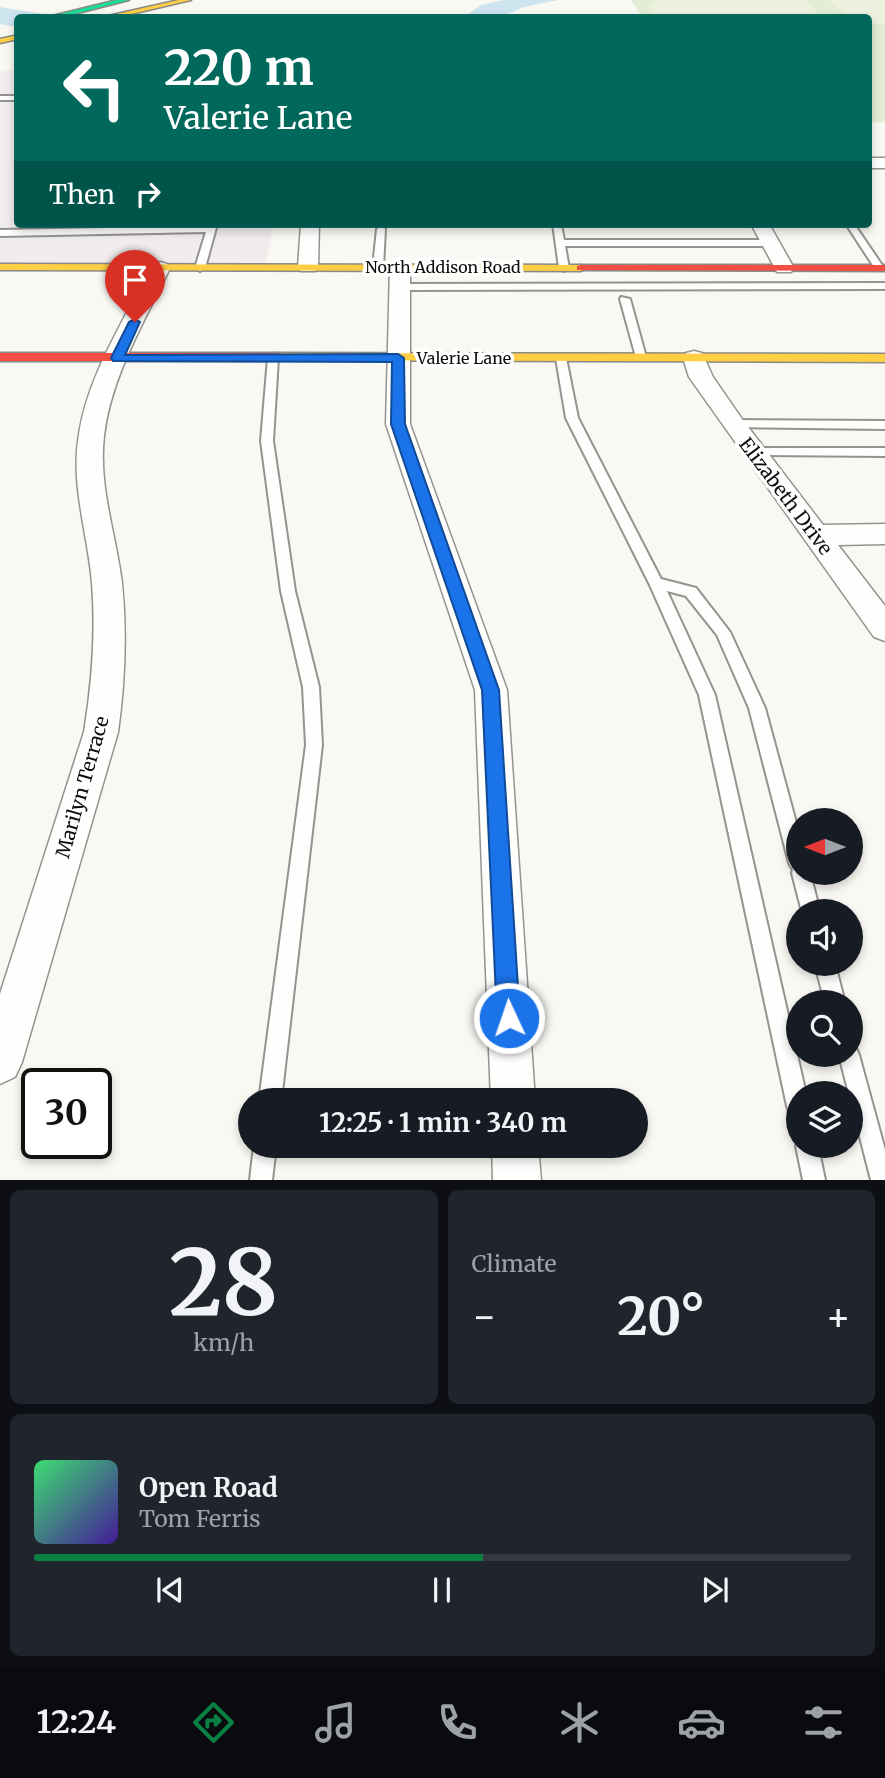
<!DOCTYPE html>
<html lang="en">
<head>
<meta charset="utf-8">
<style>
	body { margin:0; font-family:Merriweather,serif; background:#20242c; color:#f1f3f6; height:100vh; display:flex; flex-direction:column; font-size:26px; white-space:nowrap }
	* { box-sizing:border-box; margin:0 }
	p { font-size:23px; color:#9ea1a6 }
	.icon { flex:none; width:38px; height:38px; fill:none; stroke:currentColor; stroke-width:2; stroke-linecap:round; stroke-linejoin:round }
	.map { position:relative; height:1180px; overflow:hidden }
	.side { display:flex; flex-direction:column; gap:10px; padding:10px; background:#0d0f14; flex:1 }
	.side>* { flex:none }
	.hud { position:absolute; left:14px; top:14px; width:858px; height:214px; border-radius:7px; box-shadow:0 4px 10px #0003; background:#00695c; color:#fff; overflow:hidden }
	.needle { width:46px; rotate:270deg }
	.tools { position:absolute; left:786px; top:808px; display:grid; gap:14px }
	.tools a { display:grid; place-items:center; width:77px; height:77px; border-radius:50%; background:#171b24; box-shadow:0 4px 10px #0003; font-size:35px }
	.speed { position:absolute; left:21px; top:1068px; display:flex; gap:14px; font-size:35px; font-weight:700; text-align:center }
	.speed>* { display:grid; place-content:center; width:91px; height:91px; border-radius:50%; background:#171b24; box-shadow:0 4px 10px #0003; line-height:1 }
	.speed .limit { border:4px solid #111; border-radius:10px; background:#fff; color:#111 }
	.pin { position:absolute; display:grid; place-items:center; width:60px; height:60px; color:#fff; margin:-72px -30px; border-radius:50% 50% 50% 0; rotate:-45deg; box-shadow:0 0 7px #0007 }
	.pin .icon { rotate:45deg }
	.me { position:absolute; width:77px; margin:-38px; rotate:357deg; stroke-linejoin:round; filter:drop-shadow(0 0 5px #0008) }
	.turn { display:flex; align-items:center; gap:24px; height:147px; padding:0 35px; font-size:32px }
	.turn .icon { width:91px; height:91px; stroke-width:2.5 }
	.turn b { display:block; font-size:49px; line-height:60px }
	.then { display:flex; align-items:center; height:66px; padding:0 35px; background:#0003; gap:14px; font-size:26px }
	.big { font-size:52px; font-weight:700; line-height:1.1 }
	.side .tile { flex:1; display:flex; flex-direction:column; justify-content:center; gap:10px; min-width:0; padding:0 24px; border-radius:10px; background:#20242c }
	.side .dial { align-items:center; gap:0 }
	.dial b { font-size:91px; line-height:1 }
	.song { display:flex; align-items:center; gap:21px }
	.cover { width:84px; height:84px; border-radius:10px; background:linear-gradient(135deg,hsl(140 70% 55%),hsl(260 70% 35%)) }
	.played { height:7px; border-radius:4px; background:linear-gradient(90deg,#0b8043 55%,#363941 55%) }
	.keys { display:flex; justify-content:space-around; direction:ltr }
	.heat { display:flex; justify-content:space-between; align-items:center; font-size:38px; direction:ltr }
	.side .tiles { flex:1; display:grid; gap:10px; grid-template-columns:1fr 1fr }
	.tile:last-child { grid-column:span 2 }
	.trip { position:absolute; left:238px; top:1088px; width:410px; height:70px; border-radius:35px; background:#171b24; box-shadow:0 4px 10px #0003; font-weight:700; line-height:70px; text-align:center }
	.tab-bar { display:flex; height:112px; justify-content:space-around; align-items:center; background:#090b0e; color:#9ea1a6 }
	.tab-bar .icon { width:49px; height:49px }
	.tab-bar .on { color:#0b8043 }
	.tab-bar b { font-size:32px; color:#f1f3f6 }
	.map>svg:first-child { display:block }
	.industrial { fill:#f1ecee }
	.green { fill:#e3ecd5 }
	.pitch { fill:#edf1de }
	.water { fill:#cde4ef }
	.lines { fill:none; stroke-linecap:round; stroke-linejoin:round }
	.lane-casing { stroke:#949390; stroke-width:4 }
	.street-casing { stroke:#949390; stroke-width:3 }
	.fast-casing { stroke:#8a8987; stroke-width:3 }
	.slow-casing { stroke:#8a8987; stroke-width:3 }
	.jam-casing { stroke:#8a8987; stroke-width:3 }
	.lane { fill:#fefefd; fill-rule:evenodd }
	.street { fill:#fefefd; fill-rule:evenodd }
	.fast { fill:#16e098; fill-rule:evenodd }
	.slow { fill:#ffcf43; fill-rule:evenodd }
	.jam { fill:#f24e42; fill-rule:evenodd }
	.route { fill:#1a73e8; stroke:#114b97; stroke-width:2 }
	.labels { text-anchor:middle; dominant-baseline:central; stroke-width:7; stroke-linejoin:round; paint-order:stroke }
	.far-street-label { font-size:16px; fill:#0d0d0d; stroke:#fff }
	.street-label { font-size:19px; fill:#0d0d0d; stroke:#fff }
</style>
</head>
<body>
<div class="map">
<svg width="885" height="1180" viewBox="0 0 885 1180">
	<rect width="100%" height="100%" fill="#faf8f2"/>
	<path class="industrial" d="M17,68L18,224H274L266,263H0V72Z"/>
	<path class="green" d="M631,0H885V122L868,123V18L642,17Z"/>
	<g class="pitch">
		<path d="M656,0H806L821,17H653L650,7Z"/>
		<path d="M829,0H885V24H868V18L847,17Z"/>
	</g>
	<g class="water">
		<path d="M503,0H558L524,7L500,17H464L481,5Z"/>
		<path d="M0,7L63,17L18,18L17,27L0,24Z"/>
	</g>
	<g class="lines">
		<g class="lane-casing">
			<g id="lane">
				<rect x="0" y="96" width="18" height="4"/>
				<path d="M209,224H217L205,268L200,271L195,268L206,232L0,236V230L208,226Z"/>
				<path d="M553,224H561L564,240H770L775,243L770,246H565L569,268L564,271L559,268Z"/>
				<path d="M846,224H854L884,268L882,270H876Z"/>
				<path d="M381,226L385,229L383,267L378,270L373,267L377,229Z"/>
				<path d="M885,283V289L399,290L394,287L399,284Z"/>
				<path d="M621,297L630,299L646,357L645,359H637L636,357L620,299Z"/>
				<path d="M273,355L278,358L273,441L295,591L319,687L322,745L281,1101H259L306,745L303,687L281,591L261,441L268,358Z"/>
				<path d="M561,355L566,358L578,418L661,579L696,588L730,632L765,708L798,830V873H810L820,912H802L792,873L793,870L789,863L749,708L717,635L686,596L667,591L715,695L806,1094H798V1117L790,1114L787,1106L699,695L649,583L566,418L556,358Z"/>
				<path d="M733,420L885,421V429L729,427L727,424Z"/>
				<path d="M753,448H885V456L749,455L747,452L749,449Z"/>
				<path d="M815,964H835L845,1003H825Z"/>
				<path d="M850,1045L856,1048L859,1055L885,1150V1180H871L839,1055H850Z"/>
				<path d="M798,1141V1146H818L825,1180H803L796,1146Z"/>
				<path d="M254,1146H276L272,1180H250Z"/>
			</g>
		</g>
		<g class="street-casing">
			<g id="street">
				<rect x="868" y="158" width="17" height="10"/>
				<path d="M301,224H319L318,267L315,271H301L298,267Z"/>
				<path d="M751,224H769L794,268L791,272H777Z"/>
				<path d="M400,261L407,263L410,267V424L507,690L535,1101H491L475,690L386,424L390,267L393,263Z"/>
				<path d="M160,262L167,264L170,268C145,321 111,376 104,436C98,486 116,534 122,583C127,633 125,683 118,732L22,1062L15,1077L0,1084V994L84,732C92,683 96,633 92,583C88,534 70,484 79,434C88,375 124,321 150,268L153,264Z"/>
				<path d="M694,351L702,353L713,377L742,419L823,525L885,524V544L838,545L885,606V641L874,637L689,377L683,358L686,353Z"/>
				<path d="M492,1146H538L541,1180H493Z"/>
			</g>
		</g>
		<g class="fast-casing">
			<path id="fast" d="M117,0H129L58,18H44Z"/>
		</g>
		<g class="slow-casing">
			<g id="slow">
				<path d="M179,0H191L114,18H99Z"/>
				<path d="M18,35V39L0,43V39Z"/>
				<path d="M0,264L581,265L586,268L581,271L0,270Z"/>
				<path d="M278,353L885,354V362L274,360L272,357Z"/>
			</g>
		</g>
		<g class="jam-casing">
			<g id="jam">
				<path d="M581,265H885V271L577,270V266Z"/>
				<path d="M0,353H278L284,357L278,361H0Z"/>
			</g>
		</g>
		<use href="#lane" class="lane"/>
		<use href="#street" class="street"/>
		<use href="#fast" class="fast"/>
		<use href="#slow" class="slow"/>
		<use href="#jam" class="jam"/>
	</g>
	<path class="route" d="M135,319L140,322L125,355L398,354L404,358L405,424L499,690L520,1018L517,1027L509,1030L501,1027L497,1018L482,690L391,424L392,362L113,361L111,358L129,322Z"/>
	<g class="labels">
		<g class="far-street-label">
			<text x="443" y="267">North Addison Road</text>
			<text x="464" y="358">Valerie Lane</text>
		</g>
		<g class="street-label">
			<text transform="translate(786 496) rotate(53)">Elizabeth Drive</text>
			<text transform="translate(82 787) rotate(-74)">Marilyn Terrace</text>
		</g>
	</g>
</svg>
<div class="tools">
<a><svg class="needle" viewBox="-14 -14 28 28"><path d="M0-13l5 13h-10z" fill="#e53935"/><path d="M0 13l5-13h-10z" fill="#9ea1a6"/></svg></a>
<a><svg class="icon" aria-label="sound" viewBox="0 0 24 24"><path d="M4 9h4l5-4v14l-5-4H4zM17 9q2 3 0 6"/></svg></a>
<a><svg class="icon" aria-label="search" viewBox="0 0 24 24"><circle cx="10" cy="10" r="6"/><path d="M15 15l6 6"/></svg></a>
<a><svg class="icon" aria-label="layers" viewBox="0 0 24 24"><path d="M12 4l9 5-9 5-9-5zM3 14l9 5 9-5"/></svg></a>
</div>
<div class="speed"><div class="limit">30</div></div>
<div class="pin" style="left:135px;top:322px;background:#d93025"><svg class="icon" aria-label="arrive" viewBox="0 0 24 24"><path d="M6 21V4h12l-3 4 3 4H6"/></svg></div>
<svg class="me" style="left:509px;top:1018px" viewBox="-20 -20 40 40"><circle r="17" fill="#1a73e8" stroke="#fff" stroke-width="3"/><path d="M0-11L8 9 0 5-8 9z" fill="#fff"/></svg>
<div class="trip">12:25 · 1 min · 340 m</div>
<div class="hud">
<div class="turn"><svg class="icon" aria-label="left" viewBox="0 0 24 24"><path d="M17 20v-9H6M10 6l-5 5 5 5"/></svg><div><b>220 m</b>Valerie Lane</div></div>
<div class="then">Then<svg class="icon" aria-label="right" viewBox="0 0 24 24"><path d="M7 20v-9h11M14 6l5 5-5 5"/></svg></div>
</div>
</div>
<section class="side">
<div class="tiles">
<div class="tile dial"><b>28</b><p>km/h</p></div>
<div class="tile"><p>Climate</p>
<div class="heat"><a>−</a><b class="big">20°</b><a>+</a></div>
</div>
<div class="tile">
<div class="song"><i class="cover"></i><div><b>Open Road</b><p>Tom Ferris</p></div></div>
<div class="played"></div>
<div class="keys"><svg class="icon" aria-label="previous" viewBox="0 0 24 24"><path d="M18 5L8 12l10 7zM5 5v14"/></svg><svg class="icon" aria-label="pause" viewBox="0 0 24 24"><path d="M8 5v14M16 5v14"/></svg><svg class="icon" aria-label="next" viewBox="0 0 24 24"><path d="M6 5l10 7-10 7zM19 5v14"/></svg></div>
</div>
</div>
</section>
<nav class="tab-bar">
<b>12:24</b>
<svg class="icon on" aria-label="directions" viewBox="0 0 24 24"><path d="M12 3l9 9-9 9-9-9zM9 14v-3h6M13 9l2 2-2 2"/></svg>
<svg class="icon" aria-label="music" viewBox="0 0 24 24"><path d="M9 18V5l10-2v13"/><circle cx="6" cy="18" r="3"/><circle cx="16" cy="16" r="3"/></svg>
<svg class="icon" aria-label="phone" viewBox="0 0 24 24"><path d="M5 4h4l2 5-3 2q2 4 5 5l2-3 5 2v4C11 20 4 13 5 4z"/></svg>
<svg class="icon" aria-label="climate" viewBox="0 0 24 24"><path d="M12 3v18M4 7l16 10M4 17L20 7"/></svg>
<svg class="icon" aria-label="car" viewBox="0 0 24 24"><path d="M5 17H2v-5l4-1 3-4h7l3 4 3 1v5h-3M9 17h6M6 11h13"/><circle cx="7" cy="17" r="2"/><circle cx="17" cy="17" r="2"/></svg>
<svg class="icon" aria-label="filters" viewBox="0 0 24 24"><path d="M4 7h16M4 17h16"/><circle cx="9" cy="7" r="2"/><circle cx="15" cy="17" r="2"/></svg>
</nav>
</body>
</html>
